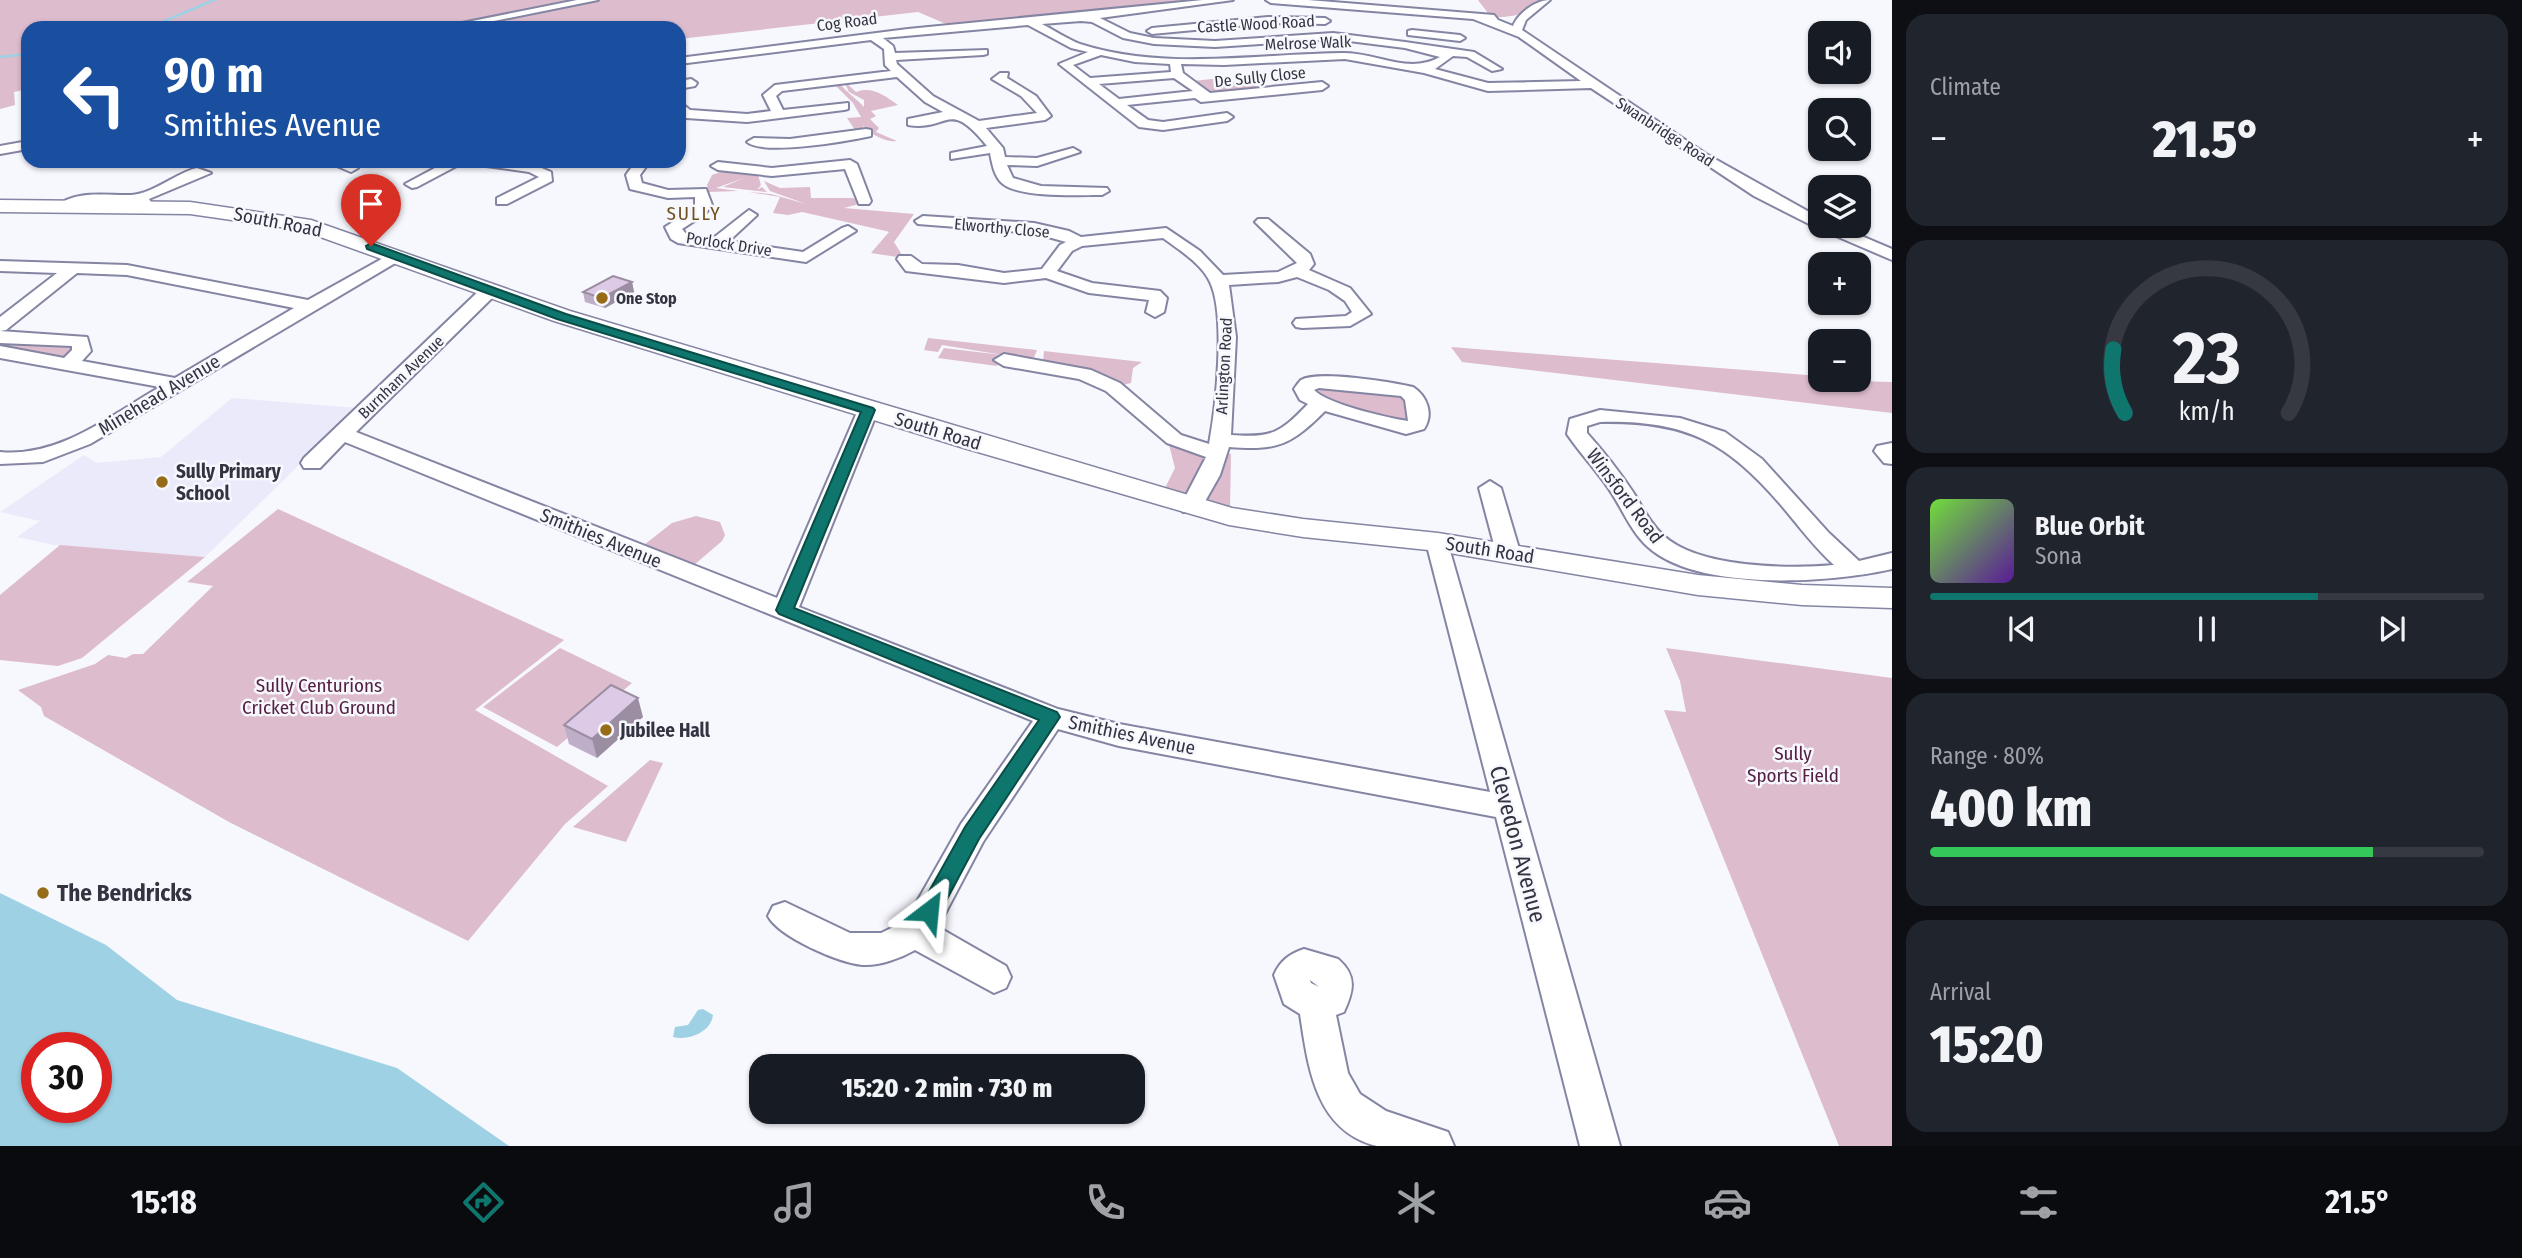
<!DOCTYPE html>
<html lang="en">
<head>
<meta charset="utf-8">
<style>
	body { margin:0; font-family:"Fira Sans Condensed",sans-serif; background:#20242c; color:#f1f3f6; height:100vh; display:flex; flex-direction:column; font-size:26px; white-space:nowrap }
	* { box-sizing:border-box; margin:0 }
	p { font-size:23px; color:#9ea1a6 }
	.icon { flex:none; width:38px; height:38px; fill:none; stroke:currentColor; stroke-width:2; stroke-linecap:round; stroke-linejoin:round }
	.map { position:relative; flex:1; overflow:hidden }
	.sheet { display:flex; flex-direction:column; gap:14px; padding:14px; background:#0d0f14; width:630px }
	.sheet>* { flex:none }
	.banner { position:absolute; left:21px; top:21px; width:665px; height:147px; border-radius:21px; box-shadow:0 2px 5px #0004; background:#1a4fa0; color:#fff; overflow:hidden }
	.controls { position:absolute; left:1808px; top:21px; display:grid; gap:14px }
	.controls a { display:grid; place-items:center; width:63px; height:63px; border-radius:14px; background:#171b24; box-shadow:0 2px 5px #0004; font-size:35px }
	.speed { position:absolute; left:21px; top:1032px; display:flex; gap:14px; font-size:35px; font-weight:700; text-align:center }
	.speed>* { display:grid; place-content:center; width:91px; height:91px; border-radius:50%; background:#171b24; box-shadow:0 2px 5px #0004; line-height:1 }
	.speed .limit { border:10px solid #d22; background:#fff; color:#111 }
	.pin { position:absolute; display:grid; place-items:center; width:60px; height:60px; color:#fff; margin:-72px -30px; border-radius:50% 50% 50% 0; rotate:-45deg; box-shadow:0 0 7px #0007 }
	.pin .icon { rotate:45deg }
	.me { position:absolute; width:77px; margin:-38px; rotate:29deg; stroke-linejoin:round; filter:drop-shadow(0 0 5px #0008) }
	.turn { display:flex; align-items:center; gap:24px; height:147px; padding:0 28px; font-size:32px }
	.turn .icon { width:91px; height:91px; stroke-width:2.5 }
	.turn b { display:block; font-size:49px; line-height:60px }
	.big { font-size:52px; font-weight:800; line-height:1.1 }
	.sheet .card { flex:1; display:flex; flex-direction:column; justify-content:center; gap:10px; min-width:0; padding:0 24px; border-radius:21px; background:#20242c }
	.sheet .dial { align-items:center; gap:0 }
	.dial svg { height:182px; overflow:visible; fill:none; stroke:#363941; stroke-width:7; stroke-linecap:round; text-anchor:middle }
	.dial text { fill:#f1f3f6; stroke:none }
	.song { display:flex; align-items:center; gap:21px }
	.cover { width:84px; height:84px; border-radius:10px; background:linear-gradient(135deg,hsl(100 70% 55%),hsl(270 70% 35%)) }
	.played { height:7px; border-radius:4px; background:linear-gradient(90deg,#0f766e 70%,#363941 70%) }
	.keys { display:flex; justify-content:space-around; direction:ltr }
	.heat { display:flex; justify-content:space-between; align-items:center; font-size:38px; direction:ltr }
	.charge { height:10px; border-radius:5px; background:linear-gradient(90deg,#34c759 80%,#363941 0) }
	.trip { position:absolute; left:749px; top:1054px; width:396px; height:70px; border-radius:21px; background:#171b24; box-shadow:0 2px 5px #0004; font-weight:800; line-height:70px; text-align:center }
	.menu { display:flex; height:112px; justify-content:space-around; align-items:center; background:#090b0e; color:#9ea1a6 }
	.menu .icon { width:49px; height:49px }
	.menu .on { color:#0f766e }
	.menu b { font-size:32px; color:#f1f3f6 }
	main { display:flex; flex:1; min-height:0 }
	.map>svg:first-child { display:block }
	.built { fill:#eaeafa }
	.green { fill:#ddbccd }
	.water { fill:#9dd1e3; fill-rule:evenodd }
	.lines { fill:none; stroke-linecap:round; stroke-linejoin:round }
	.stream { stroke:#9dd1e3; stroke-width:2.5 }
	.minor-casing { stroke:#8485a3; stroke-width:4 }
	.major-casing { stroke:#8485a3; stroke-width:3 }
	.minor { fill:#fff; fill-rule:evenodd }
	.major { fill:#fff; fill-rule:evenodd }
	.wall { fill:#beaec7 }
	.shaded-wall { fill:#9b8da2 }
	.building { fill:#ddcae7; stroke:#9b8da2; stroke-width:2 }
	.route { fill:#0f766e; stroke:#0a4d48; stroke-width:2 }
	.poi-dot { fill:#976c19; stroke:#f7f7fe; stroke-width:2.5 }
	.labels { text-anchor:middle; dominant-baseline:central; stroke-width:5; stroke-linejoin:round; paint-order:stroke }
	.far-street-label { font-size:16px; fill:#343441; stroke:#f7f7fe }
	.far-poi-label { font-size:16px; font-weight:bold; fill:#343441; stroke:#f7f7fe; text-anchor:start }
	.far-quarter-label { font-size:19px; letter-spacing:2px; fill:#70521c; stroke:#f7f7fe }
	.street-label { font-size:19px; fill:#343441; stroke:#f7f7fe }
	.poi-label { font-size:19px; font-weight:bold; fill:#343441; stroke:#f7f7fe; text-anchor:start }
	.park-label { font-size:19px; fill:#562041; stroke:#f7f7fe }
	.near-street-label { font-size:23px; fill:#343441; stroke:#f7f7fe }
	.near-poi-label { font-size:23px; font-weight:bold; fill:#343441; stroke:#f7f7fe; text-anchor:start }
</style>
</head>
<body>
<main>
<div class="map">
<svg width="1892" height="1146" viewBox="0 0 1892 1146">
	<rect width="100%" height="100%" fill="#f7f7fe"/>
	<path class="built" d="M232,398L357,408L205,557L55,545L17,537L40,521L0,512L84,455L96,463L161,457Z"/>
	<g class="green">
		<path d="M0,0H1215L951,26L918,12L679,39V28H28V89L14,92L15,105L0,109Z"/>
		<path d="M1478,0H1542C1525,15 1513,18 1491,17Z"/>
		<path d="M1212,79L1252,84L1262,89L1214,94L1193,81Z"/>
		<path d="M844,81L856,92C871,86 883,94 898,105L871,111L876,116L870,119L879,128L876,132L897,141C886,143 868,133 863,125L864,130H855L847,118L861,117L853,103L833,83L838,82C845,91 857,99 864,107V100L849,92Z"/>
		<path d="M726,170L758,175L761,185L757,190L762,187L767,192L723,187L744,178L716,188L738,191L709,192L707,185L712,175Z"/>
		<path d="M764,181L780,188L810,187L811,198H853L863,203L844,208L914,214L894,242L904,258L871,253L889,232L886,231L802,212L788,215L773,213L780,197L749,192L771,194L806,204L770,191Z"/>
		<path d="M928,338L1037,350L1033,360L942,345L938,352L924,350Z"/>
		<path d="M0,340L69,341L78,349L64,361L0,348Z"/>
		<path d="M1451,347L1820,376V380L1892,382V413L1462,362Z"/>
		<path d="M944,348L1002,355L997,366L938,358Z"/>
		<path d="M1044,351L1142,362L1133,368L1131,383L1118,386L1043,362Z"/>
		<path d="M1312,387L1402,393L1414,420L1404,425L1316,397Z"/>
		<path d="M1168,441L1198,453L1208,462L1189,497L1163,492L1175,468Z"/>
		<path d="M1227,453L1231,454L1230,509L1208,502V498L1223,469Z"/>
		<path d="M278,509L564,640L475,710L608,786L565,824L468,941L229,822L44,716L41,707L18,690L95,664L108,655L126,658L133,654H143L213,586L187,582Z"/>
		<path d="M696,516L720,522L725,535L722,541L694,565L644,545L672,523Z"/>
		<path d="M60,545L205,557L82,658L58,666L0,660V595Z"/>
		<path d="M560,648L632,683L557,747L483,707Z"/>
		<path d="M1666,648L1892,678V1146H1839L1664,710L1686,712L1680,681Z"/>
		<path d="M650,760L663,763L626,842L573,827Z"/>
	</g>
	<g class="water">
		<path d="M0,893L106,945L177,1000L397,1068L509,1146H0ZM96,1048V1108H37V1048Z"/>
		<path d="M703,1009L713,1015C711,1032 689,1041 673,1037L675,1027L688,1025L698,1010Z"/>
	</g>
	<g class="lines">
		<g class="stream">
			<path d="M148,28L214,0"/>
			<path d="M0,57L28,54"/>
		</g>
		<g class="minor-casing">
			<g id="minor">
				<path d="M577,0H598L459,28H437Z"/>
				<path d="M1203,0H1233L1100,18L1130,33L1154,38L1215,41L1333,33L1405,42L1474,52L1502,69L1492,71L1467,57L1453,56L1435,69L1488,83L1581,81L1519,37L1473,19L1271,3L1266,0H1308L1494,15L1498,20L1513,26C1518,13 1536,0 1550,0L1526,20L1522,30L1706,154L1820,218V226H1838L1892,249V260L1815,227L1754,196L1591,88L1488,91L1424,73L1345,59L1224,65L1181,64L1183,73L1210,93L1322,82L1328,86L1322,90L1201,102L1195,98L1127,105L1148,120L1163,122L1227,113L1233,117L1227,121L1163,130L1139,127L1059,64L1088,52L1071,48L1028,25L883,38L893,46L895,53L987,50V54L983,55L896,60L897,64L933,96L979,121L1037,113L1021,96L992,79L1000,73H1008L1007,78L1036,96L1051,116L1045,120L986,128L1003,148L1005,157L1037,158L1073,148L1080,152L1037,166L1007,165L1013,178L1041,186L1107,188L1109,191L1102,195C1078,195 1021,198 1003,184C994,177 992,163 990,153L951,159V153L987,146C947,97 950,132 908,125V119L943,112L925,102L897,77L782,91L776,96L783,110L848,103V109L844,110L747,122L686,118L679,113V101L690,110L747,114L771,111L763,95L775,85L891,71L885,65L884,49L871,40L679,64V58L908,29ZM1081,21L1092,22L1123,38L1154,44L1215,47L1333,39L1405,48L1440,57C1407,75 1377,52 1342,53C1256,54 1163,71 1080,44C1067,39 1054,30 1042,24ZM1101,55L1135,62L1170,64L1171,72L1090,78L1073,65ZM1174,78L1193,91L1119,99L1099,84Z"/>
				<path d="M1268,17L1325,18L1330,21L1325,24L1268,23L1152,34L1147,31L1152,28Z"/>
				<path d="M1412,30L1460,35L1465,38L1460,41L1408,35V31Z"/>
				<path d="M691,79L697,83L695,86L679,89V81Z"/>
				<path d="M866,129L871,130V136C848,141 764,156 747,142L754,138L790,139Z"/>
				<path d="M28,141V149L0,154V146Z"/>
				<path d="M850,160L857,164L871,201L869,204H859L845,169L772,176L718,170L711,166L718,162L772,168Z"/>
				<path d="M325,161H345L358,168L351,172Z"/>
				<path d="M448,161H466L417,187L412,188L405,184Z"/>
				<path d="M472,161L532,164L551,172L552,181L507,204H497V198L539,177L529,172L479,165Z"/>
				<path d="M636,161H650L640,175L642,183L668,190L706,189L712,205L705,214L682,229L688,236L712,239L749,210L757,215L729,241L803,252L842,228L848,226L856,231L806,262L678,243L671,239L665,227L695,208V197L668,198L630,189L626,175Z"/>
				<path d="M197,168L211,173L149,199L151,202L146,209H136L135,204L104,203L64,212L56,207C75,189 108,196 131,195C153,194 176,173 197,168Z"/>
				<path d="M923,216L1034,223L1069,231L1081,237L1166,228L1200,251L1223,275L1278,272L1297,263L1255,222L1258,219H1268L1310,254L1314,264L1309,270L1350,288L1371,314L1350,326L1302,328L1296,327L1293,323L1296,319L1346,316L1352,312L1345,301L1329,290L1297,277L1278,282L1229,285L1236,337L1231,435C1272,438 1280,433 1308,404L1300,400L1294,389C1296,386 1299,382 1301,380C1318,370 1393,382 1413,387C1427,396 1434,414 1424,429L1406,434L1325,411C1291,445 1278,451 1229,447L1220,475L1199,512H1183L1180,507L1206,457L1167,443L1106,391L1079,379L1004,366L994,360L1004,354L1091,370L1120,383L1181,435L1209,444C1216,407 1226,315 1210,282C1202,264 1178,249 1163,238L1082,246L1072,251L1057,271L1092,283L1160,291L1167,298L1164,312L1155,317L1146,312L1149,300L1089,293L1046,278L1004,283L906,271L897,259L899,256H911L922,264L958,265L1004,273L1042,269L1060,245L1066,242L1034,233L918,224L915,221ZM1319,388L1401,396L1405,400L1408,421C1388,418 1327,404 1314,390Z"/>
				<path d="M396,251L402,253V259L90,444L43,462L0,464V452C59,458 111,415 160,387L0,358V346L64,358L72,350V346L0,343V331L87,337L91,351L82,361L175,378L294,308L127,275L77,273L6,330L0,331V317L57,273L0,271V261L127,265L308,300Z"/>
				<path d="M489,286L495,287L498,291L495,295L356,432L777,598L858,410L868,404L875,406L878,410L799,607L1058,709L1119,724L1490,792L1426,542L1430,537H1446L1620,1146H1580L1496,817L1119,746L1058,729L983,842L938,927L1006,966L1011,977L1006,988L994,993L915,950C901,958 880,966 863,965C839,963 779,937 768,916L773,906L785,902L850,933H881L906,921L961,824L1033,721L345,442L320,468H304L301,463L304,458L483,287Z"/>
				<path d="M1600,410L1680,418L1725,432L1762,459L1829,533L1859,561L1892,553V569C1831,583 1698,592 1648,547C1631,532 1622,508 1609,489C1596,470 1580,453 1567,434L1570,419ZM1600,422C1685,420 1726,441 1781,505C1798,525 1814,547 1834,565C1789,569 1699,568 1664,536C1650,524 1643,507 1633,492C1619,471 1604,452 1587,433V426Z"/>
				<path d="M1892,443V464L1884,463L1874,451L1877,446Z"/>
				<path d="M1490,481L1501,488L1520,552L1516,557H1500L1496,552L1479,488Z"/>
				<path d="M1304,949L1338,959C1358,976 1353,992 1344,1012L1336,1015L1348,1073L1360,1094L1386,1111L1448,1132L1454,1146C1430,1146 1400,1146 1377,1146C1315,1131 1308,1066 1300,1014L1284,1004L1274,975C1280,961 1289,954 1304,949ZM1310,980L1319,987L1311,983Z"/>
			</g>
		</g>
		<g class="major-casing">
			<path id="major" d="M0,200L190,202L311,220L570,311L1232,508L1303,519L1438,533L1698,575L1802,585L1892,588V608L1802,605L1698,595L1438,551L1303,537L1229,525L964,448L554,321L301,230L190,214L0,212Z"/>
		</g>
		<use href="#minor" class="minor"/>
		<use href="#major" class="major"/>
	</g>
	<g class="wall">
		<path d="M632,282L634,292L605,308L585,302L583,292Z"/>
		<path d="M643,717L597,758L569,744L564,725Z"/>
	</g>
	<g class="shaded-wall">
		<path d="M632,282L634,292L605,308L602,298Z"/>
		<path d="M638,698L643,717L597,758L592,739Z"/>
	</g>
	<g class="building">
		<path d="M613,276L632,282L602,298L583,292Z"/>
		<path d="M611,685L638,698L592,739L564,725Z"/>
	</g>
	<path class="route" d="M371,243L566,314L873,408L875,410L794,608L1057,712L1060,717L979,839L937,918L929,921L921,918L918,911L965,827L1039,720L779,614L776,610L861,412L557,319L367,249L366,246Z"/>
	<g class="poi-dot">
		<circle cx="602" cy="298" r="7"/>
		<circle cx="162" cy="482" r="7"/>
		<circle cx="606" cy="730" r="7"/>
		<circle cx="43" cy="893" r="7"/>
	</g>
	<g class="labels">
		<g class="far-street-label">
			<text transform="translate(847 22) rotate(-7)">Cog Road</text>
			<text transform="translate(1256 24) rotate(-3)">Castle Wood Road</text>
			<text transform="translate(1308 43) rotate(-2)">Melrose Walk</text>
			<text transform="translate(1260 77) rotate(-6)">De Sully Close</text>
			<text transform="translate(1665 132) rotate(33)">Swanbridge Road</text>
			<text transform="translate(1002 228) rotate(5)">Elworthy Close</text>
			<text transform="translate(729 244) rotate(9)">Porlock Drive</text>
			<text transform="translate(1224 366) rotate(-87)">Arlington Road</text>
			<text transform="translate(401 377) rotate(-44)">Burnham Avenue</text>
		</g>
		<g class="far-poi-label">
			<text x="616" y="298">One Stop</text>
		</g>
		<g class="far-quarter-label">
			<text x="694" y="213">SULLY</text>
		</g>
		<g class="street-label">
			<text transform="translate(278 222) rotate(11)">South Road</text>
			<text transform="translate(159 395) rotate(-31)">Minehead Avenue</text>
			<text transform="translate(938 431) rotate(17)">South Road</text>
			<text transform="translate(1625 496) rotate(53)">Winsford Road</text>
			<text transform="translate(601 538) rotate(22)">Smithies Avenue</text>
			<text transform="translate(1490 550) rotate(9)">South Road</text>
			<text transform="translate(1132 735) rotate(12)">Smithies Avenue</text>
		</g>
		<g class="poi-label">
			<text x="176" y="471">Sully Primary<tspan x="176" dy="22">School</tspan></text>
			<text x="620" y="730">Jubilee Hall</text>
		</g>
		<g class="park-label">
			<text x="319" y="685">Sully Centurions<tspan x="319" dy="22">Cricket Club Ground</tspan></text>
			<text x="1793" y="753">Sully<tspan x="1793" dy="22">Sports Field</tspan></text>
		</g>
		<g class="near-street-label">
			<text transform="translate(1518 844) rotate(75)">Clevedon Avenue</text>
		</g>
		<g class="near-poi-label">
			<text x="57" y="893">The Bendricks</text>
		</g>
	</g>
</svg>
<div class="controls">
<a><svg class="icon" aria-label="sound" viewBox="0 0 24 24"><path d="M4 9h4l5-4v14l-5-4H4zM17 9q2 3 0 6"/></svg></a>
<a><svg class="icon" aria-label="search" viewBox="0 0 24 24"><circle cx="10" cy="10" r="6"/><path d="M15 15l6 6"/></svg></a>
<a><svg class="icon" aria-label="layers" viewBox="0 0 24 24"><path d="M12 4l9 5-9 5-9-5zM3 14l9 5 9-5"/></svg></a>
<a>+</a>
<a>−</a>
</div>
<div class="speed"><div class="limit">30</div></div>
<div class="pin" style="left:371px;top:246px;background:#d93025"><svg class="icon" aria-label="arrive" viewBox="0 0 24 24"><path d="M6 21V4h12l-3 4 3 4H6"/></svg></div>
<svg class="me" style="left:929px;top:911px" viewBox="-20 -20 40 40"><path d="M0-17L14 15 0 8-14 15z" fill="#0f766e" stroke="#fff" stroke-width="4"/></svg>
<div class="trip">15:20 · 2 min · 730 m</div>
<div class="banner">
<div class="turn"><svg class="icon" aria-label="left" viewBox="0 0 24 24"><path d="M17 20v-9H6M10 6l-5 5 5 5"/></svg><div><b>90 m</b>Smithies Avenue</div></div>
</div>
</div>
<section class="sheet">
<div class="card"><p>Climate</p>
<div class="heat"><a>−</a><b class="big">21.5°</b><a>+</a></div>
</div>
<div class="card dial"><svg viewBox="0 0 100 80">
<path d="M14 69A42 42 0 1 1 86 69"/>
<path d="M14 69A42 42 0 0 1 9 41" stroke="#0f766e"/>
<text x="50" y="56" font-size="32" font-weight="700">23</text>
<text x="50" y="72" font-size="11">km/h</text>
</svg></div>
<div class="card">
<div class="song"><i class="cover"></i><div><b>Blue Orbit</b><p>Sona</p></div></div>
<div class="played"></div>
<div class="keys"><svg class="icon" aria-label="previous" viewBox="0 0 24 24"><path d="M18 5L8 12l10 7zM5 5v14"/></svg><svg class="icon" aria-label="pause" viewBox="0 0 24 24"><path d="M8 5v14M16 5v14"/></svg><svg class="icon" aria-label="next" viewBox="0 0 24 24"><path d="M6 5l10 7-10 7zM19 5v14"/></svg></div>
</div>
<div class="card"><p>Range · 80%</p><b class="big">400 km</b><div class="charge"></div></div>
<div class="card"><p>Arrival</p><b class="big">15:20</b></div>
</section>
</main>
<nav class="menu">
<b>15:18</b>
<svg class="icon on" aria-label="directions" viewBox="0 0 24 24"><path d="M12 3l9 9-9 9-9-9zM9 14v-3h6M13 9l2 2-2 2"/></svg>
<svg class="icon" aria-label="music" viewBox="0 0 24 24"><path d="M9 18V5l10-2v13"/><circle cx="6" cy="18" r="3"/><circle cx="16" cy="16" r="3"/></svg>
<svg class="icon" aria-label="phone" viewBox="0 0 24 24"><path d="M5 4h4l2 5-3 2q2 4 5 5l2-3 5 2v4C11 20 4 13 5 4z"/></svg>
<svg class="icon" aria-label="climate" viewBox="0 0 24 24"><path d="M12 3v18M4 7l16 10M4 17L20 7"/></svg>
<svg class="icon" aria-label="car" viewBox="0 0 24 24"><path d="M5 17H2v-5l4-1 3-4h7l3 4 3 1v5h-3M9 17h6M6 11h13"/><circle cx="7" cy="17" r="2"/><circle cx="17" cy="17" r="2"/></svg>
<svg class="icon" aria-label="filters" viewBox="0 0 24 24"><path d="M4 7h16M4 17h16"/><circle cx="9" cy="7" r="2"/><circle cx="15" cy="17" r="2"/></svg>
<b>21.5°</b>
</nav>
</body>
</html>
